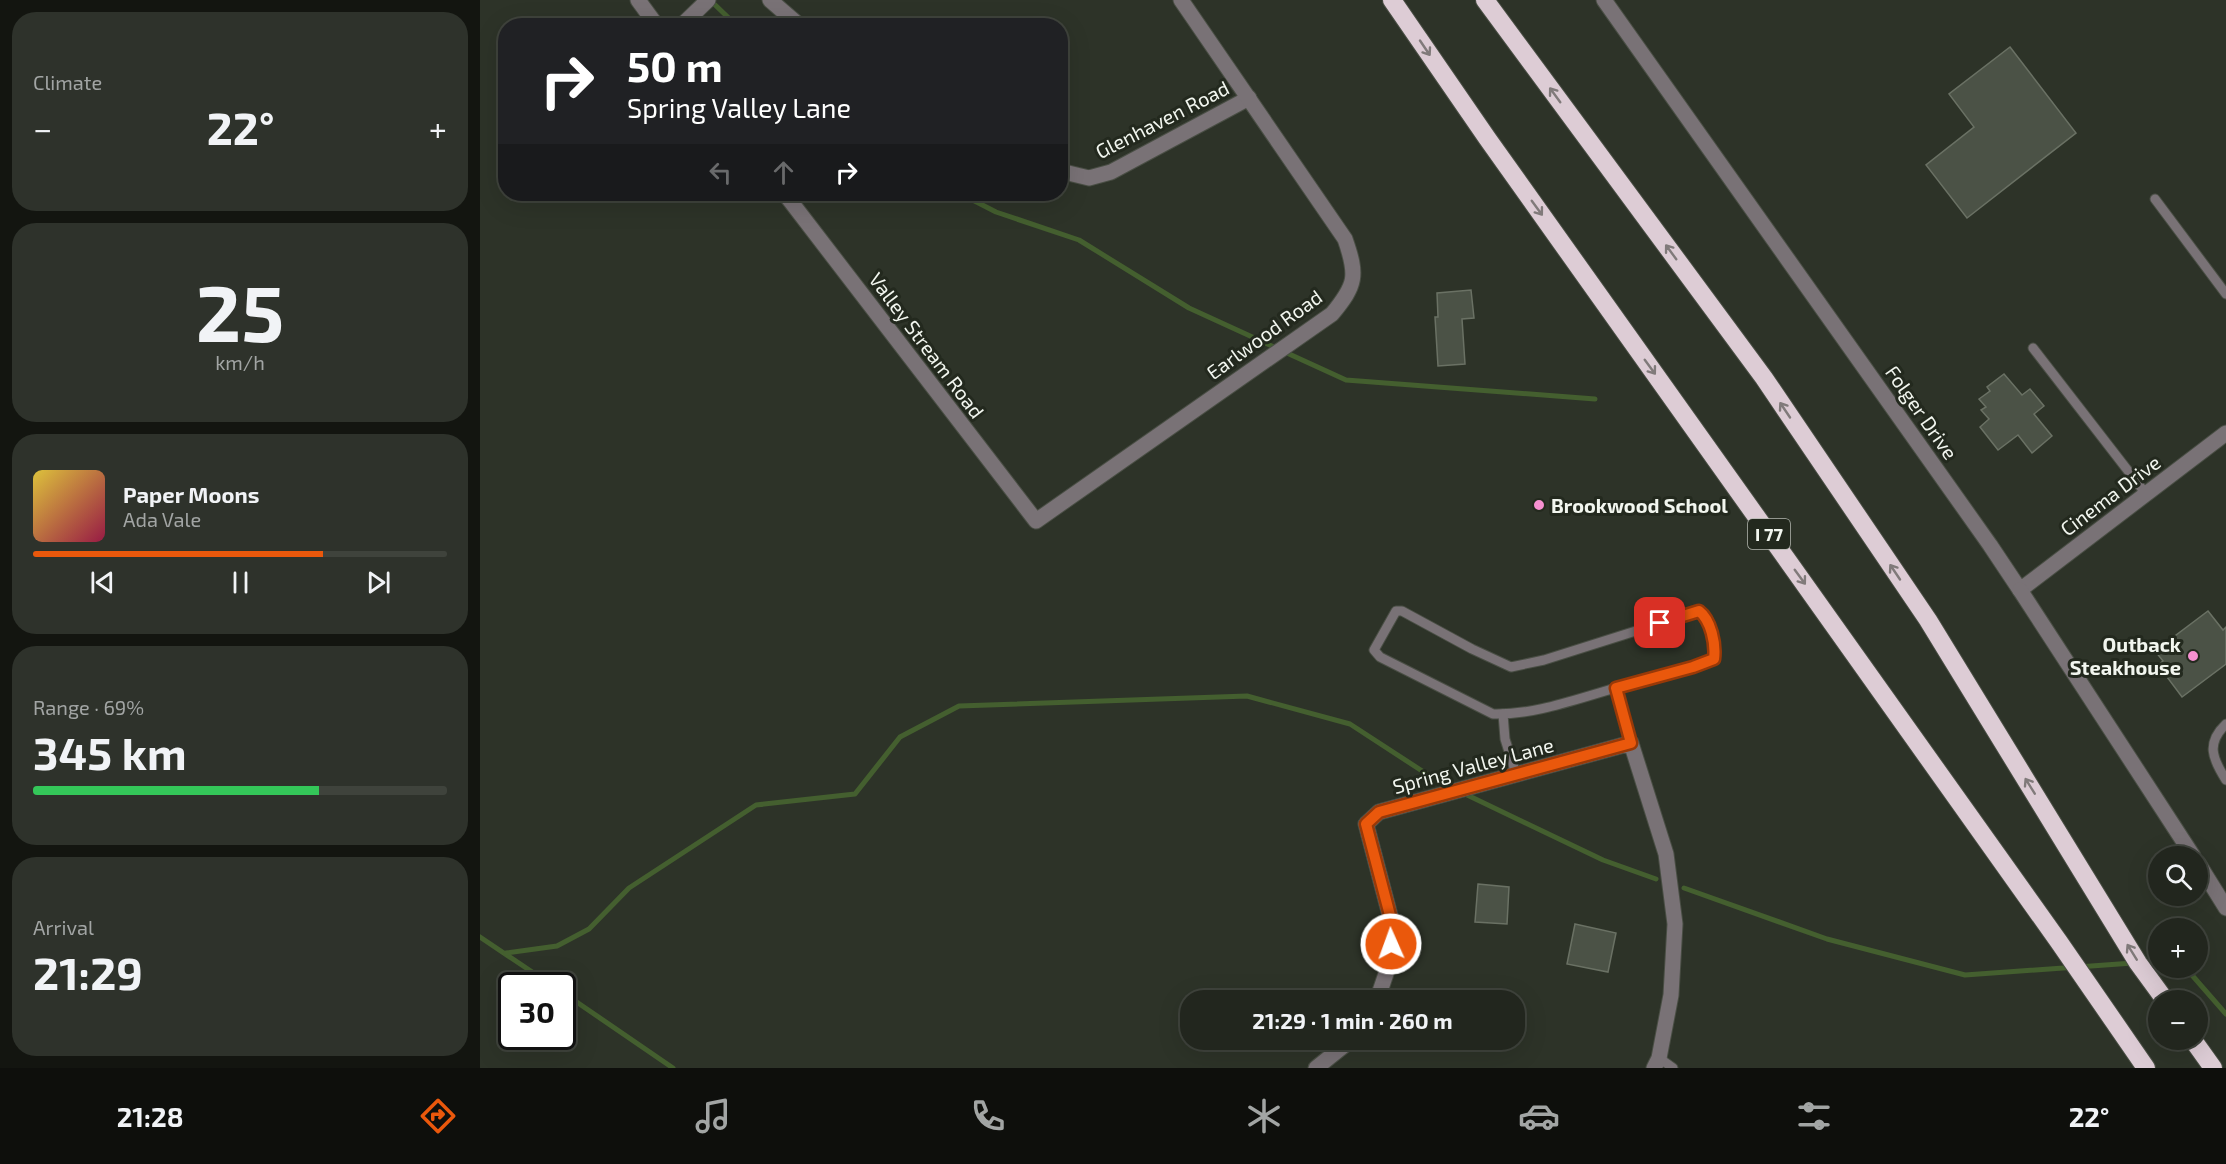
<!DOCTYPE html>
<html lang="en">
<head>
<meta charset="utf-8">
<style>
	body { margin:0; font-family:"Exo 2",sans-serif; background:#2e322b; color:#f1f3f6; height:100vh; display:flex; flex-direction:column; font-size:22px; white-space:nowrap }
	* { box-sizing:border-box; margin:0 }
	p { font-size:20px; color:#a2a5a4 }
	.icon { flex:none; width:33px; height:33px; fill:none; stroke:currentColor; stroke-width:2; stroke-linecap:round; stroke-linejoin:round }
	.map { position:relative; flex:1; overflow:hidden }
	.sheet { display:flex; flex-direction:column; gap:12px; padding:12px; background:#131510; width:480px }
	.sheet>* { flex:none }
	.guide { position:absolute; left:18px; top:18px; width:570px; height:183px; border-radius:24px; box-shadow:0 6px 24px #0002,0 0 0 2px #3f433c; background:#202124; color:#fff; overflow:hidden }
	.tools { position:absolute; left:1668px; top:846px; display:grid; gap:12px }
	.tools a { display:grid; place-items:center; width:60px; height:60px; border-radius:50%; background:#22261e; box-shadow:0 6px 24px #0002,0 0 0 2px #3f433c; font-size:30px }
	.speed { position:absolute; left:18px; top:972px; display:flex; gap:12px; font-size:30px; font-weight:700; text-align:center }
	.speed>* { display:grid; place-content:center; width:78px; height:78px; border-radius:50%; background:#22261e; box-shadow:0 6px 24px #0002,0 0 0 2px #3f433c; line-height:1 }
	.speed .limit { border:3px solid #111; border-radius:9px; background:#fff; color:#111 }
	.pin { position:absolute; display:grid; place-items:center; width:51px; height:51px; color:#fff; margin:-26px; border-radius:12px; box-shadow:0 3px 9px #0006 }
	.me { position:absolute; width:66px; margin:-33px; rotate:358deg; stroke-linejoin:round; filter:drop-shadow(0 0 4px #0008) }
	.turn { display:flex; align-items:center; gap:21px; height:126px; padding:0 30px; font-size:27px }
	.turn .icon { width:78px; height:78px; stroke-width:2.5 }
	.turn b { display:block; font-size:42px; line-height:51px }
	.lanes { display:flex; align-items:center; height:57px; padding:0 30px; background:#0003; justify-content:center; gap:30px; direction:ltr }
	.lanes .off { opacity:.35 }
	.big { font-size:45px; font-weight:700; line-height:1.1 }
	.sheet .widget { flex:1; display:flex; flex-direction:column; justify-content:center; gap:9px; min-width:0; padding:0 21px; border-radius:24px; background:#2e322b }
	.sheet .dial { align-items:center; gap:0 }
	.dial b { font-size:78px; line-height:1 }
	.song { display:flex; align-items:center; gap:18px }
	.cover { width:72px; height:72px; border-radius:9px; background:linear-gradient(135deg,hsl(50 70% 55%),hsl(340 70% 35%)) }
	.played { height:6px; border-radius:3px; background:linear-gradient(90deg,#ea580c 70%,#3f433c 70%) }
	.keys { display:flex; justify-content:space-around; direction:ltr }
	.heat { display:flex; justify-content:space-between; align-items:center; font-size:33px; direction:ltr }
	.charge { height:9px; border-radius:4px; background:linear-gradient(90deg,#34c759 69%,#3f433c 0) }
	.trip { position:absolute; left:700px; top:990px; width:345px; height:60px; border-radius:24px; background:#22261e; box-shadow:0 6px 24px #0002,0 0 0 2px #3f433c; font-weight:700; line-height:60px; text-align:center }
	.menu { display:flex; height:96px; justify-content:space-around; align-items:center; background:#0e0f0c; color:#a2a5a4 }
	.menu .icon { width:42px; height:42px }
	.menu .selected { color:#ea580c }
	.menu b { font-size:27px; color:#f1f3f6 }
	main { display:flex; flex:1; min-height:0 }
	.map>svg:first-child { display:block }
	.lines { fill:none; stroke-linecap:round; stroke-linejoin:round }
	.stream { stroke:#445f2f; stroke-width:5 }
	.building { fill:#4b5246; stroke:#6a7164; stroke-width:1.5 }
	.service-casing { stroke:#494e44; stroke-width:11 }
	.minor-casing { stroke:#494e44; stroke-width:17 }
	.tertiary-casing { stroke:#494e44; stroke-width:17 }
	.motorway-casing { stroke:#494e44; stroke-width:20 }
	.service { stroke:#797276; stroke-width:9 }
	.minor { stroke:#797276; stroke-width:15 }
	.tertiary { stroke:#797276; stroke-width:15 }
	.motorway { stroke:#ddccd5; stroke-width:18 }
	.oneway { stroke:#807a7a }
	.route-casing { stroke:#983908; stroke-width:15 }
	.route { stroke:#ea580c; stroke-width:10 }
	.poi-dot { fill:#f690d0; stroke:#23291e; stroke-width:2 }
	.labels { text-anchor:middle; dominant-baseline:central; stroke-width:6; stroke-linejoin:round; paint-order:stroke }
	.shield { fill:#23291e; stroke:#b4b8b0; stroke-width:1.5 }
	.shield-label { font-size:18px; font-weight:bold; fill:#f2f6ef }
	.street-label { font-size:20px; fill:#f2f6ef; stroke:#23291e }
	.poi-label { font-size:20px; font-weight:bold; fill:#f2f6ef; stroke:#23291e; text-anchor:start }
</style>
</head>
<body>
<main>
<section class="sheet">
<div class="widget"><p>Climate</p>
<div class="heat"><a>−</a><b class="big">22°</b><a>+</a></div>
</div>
<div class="widget dial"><b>25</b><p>km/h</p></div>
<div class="widget">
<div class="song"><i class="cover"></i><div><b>Paper Moons</b><p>Ada Vale</p></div></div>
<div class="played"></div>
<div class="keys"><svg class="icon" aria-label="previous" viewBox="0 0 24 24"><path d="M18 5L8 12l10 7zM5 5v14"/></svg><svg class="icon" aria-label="pause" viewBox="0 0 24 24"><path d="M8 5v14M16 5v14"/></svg><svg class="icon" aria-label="next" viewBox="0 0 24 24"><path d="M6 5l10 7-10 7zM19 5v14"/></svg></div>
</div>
<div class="widget"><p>Range · 69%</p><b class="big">345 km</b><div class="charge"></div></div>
<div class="widget"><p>Arrival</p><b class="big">21:29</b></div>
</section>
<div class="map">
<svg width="1746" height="1068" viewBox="0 0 1746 1068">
	<rect width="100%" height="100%" fill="#2d3328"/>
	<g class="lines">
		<g class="stream">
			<path d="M230,0L257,26"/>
			<path d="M481,194L516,212L599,240L709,308L866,380L1115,399"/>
			<path d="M983,793L1123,860L1176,879"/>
			<path d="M1204,888L1347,939L1485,975L1653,963"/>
			<path d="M0,937L73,986"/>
			<path d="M26,953L77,946L109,929L149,888L276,805L375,794L420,737L479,706L767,696L870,724L959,782L972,788"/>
			<path d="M1665,964L1678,967"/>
			<path d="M1681,968L1711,974L1746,1014"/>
			<path d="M82,992L193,1068"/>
		</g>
	</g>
	<g class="building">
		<path d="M1530,47L1596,133L1487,218L1446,165L1494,127L1469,94Z"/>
		<path d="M991,290L994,318L982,319L985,364L958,366L955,317H958L957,293Z"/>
		<path d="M1524,374L1542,395L1550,389L1564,406L1554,414L1572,436L1552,453L1538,435L1518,450L1500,427L1509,419L1501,410L1506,407L1499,399L1510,391L1507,387Z"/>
		<path d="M1728,611L1743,630L1746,627V664L1702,697L1678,665L1683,661L1675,651Z"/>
		<path d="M998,884L1029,887L1027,924L995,922Z"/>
		<path d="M1095,924L1136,933L1128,972L1087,964Z"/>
	</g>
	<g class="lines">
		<g class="service-casing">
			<g id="service">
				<path d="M1675,199L1746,294"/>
				<path d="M1553,348L1666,494"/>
				<path d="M1136,688C1096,699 1055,715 1013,714L900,657L894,650L916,611H922L992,649L1031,667L1064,660L1219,611C1231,620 1236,644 1234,659L1213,667L1136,688L1151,743"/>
				<path d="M1023,714L1025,739L1036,774"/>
				<path d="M1746,724C1726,743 1732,758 1746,780"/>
				<path d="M1179,1058L1193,1068"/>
			</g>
		</g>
		<g class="minor-casing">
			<g id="minor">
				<path d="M158,0L177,26"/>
				<path d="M290,0L320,26"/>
				<path d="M1124,0L1510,545L1540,590L1746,433"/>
				<path d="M201,26L228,0"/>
				<path d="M580,171L609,178L631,172L769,98"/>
				<path d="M305,194L556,521L852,314C876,285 878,276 865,239L701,0"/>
				<path d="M897,1000L909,965L912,923L886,824L899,812L1151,743L1186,854L1195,924L1191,995L1179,1058L1174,1068"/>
				<path d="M836,1068L871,1040"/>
			</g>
		</g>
		<g class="tertiary-casing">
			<g id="tertiary">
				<path d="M1540,590L1713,856"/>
				<path d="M1718,863L1746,908"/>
			</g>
		</g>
		<g class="motorway-casing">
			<g id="motorway">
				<path d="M912,0L1007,138L1579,942L1666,1068"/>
				<path d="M1005,0L1284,378L1448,620L1658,963L1685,1000"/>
				<path d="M1713,1040L1733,1068"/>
			</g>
		</g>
		<use href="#service" class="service"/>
		<use href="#minor" class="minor"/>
		<use href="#tertiary" class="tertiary"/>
		<use href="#motorway" class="motorway"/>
	</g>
	<defs><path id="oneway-shaft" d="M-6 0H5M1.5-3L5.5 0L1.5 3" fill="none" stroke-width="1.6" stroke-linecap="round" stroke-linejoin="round" transform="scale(1.5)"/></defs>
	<g class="oneway">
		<use href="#oneway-shaft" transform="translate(945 48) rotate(56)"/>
		<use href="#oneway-shaft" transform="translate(1075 95) rotate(-126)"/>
		<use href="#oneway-shaft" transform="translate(1057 208) rotate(54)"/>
		<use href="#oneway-shaft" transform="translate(1191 252) rotate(-126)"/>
		<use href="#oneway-shaft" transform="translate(1170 367) rotate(54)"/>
		<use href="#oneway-shaft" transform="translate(1305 410) rotate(-124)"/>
		<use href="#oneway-shaft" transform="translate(1415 572) rotate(-124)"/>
		<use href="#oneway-shaft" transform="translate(1320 577) rotate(54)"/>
		<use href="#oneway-shaft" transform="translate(1550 786) rotate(-122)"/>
		<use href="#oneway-shaft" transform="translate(1652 952) rotate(-122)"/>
	</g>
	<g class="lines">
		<g class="route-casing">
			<path id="route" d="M911,944L912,923L886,824L899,812L1151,743L1136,688L1213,667L1234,659C1236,644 1231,620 1219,611L1180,623"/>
		</g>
		<use href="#route" class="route"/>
	</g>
	<g class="poi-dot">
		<circle cx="1059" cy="505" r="6"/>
		<circle cx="1713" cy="656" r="6"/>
	</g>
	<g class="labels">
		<rect class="shield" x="1268" y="519" width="42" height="30" rx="4.5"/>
		<g class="shield-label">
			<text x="1289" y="534">I 77</text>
		</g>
		<g class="street-label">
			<text transform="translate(682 119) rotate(-27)">Glenhaven Road</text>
			<text transform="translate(784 334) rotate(-36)">Earlwood Road</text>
			<text transform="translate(447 345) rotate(53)">Valley Stream Road</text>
			<text transform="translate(1442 412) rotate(55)">Folger Drive</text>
			<text transform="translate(1630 495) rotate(-37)">Cinema Drive</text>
			<text transform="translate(993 765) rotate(-15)">Spring Valley Lane</text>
		</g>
		<g class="poi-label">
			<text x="1071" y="505">Brookwood School</text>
			<text x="1701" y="644" text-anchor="end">Outback<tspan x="1701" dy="23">Steakhouse</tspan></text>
		</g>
	</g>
</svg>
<div class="tools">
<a><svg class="icon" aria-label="search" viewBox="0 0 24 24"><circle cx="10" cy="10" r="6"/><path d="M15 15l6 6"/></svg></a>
<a>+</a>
<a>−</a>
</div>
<div class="speed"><div class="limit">30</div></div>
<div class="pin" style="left:1180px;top:623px;background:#d93025"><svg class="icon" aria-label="arrive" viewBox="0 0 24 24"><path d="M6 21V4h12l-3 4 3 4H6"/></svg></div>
<svg class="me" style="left:911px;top:944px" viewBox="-20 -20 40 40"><circle r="17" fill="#ea580c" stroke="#fff" stroke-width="3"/><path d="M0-11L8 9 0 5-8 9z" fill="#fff"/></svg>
<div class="trip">21:29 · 1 min · 260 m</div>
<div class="guide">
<div class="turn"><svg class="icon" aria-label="right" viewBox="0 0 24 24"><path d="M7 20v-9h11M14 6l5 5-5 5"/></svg><div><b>50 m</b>Spring Valley Lane</div></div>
<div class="lanes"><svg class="icon off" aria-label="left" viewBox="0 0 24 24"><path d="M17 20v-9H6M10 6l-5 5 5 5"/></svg><svg class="icon off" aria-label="ahead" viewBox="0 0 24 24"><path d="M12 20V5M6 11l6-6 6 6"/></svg><svg class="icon" aria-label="right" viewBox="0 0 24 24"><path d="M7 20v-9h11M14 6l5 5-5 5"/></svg></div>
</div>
</div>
</main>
<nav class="menu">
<b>21:28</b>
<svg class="icon selected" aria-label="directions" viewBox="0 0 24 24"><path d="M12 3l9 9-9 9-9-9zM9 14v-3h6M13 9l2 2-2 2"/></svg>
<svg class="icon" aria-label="music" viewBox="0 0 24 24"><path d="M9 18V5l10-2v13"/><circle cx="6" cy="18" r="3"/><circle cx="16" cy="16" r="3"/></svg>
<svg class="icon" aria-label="phone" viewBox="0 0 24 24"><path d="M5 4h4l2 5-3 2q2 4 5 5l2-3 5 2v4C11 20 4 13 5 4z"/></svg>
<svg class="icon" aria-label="climate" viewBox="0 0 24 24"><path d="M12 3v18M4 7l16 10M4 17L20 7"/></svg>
<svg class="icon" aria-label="car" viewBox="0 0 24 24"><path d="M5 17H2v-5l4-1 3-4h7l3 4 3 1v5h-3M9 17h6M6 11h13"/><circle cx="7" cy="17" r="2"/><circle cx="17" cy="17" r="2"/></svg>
<svg class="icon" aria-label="filters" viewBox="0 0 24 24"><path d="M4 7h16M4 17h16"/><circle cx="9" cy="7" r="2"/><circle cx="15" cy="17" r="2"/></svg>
<b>22°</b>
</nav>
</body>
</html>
